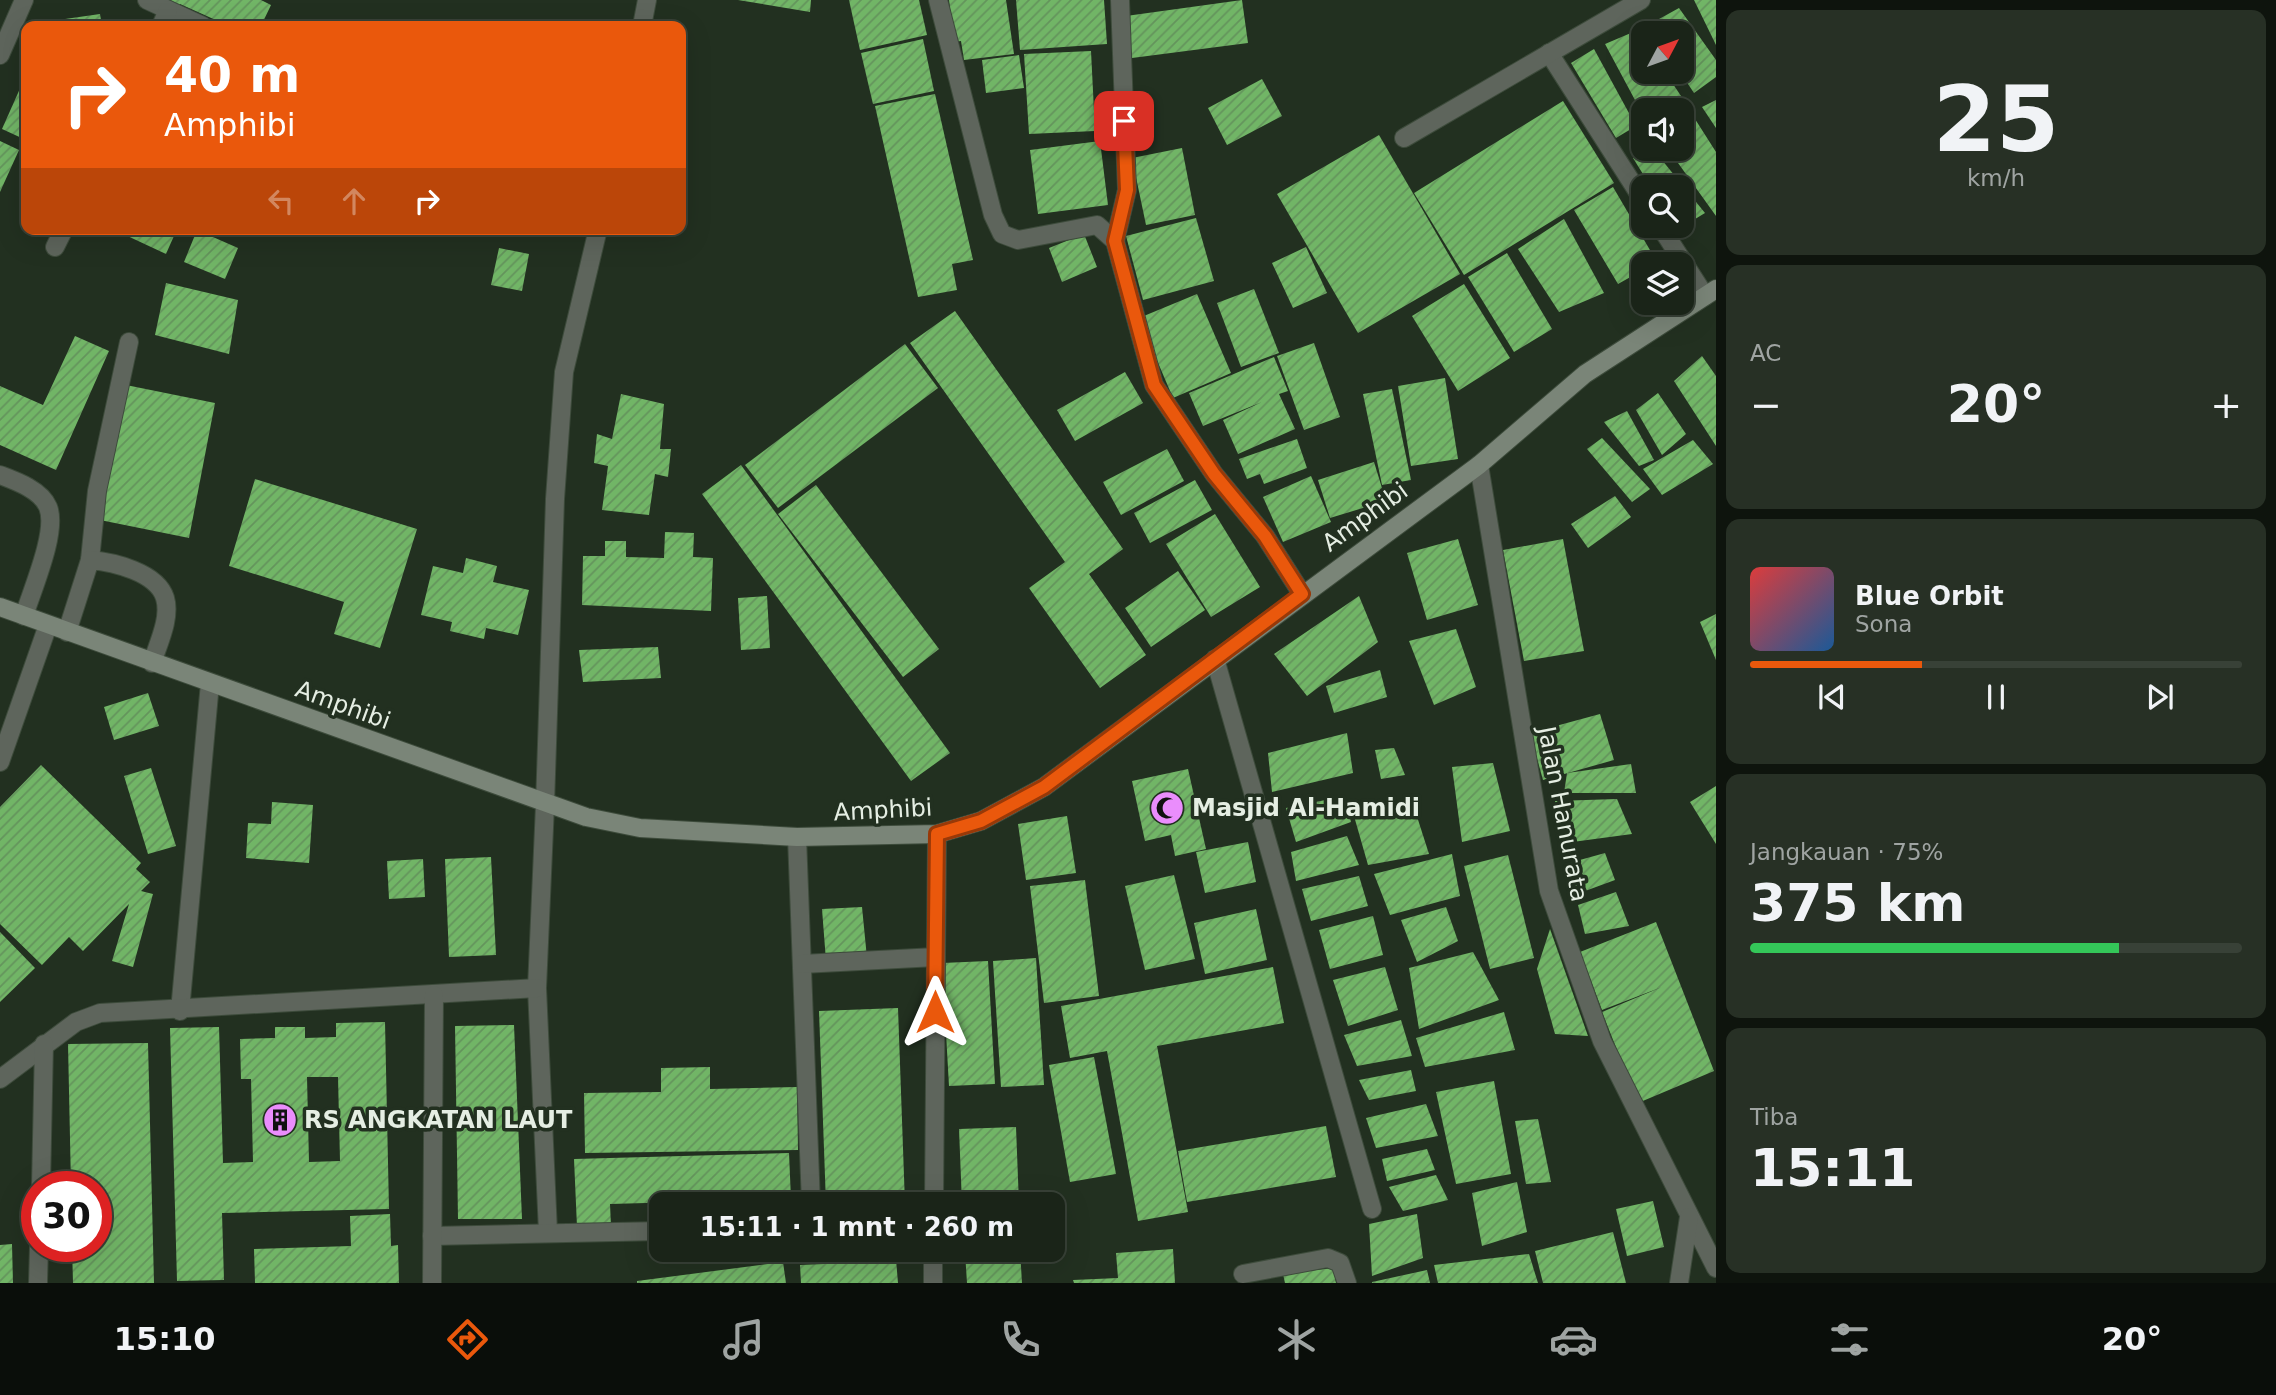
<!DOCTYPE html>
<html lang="id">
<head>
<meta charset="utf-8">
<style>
	body { margin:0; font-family:"DejaVu Sans",sans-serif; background:#273025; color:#f1f3f6; height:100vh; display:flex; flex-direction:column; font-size:26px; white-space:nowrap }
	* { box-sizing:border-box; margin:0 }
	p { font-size:23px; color:#9fa4a2 }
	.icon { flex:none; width:38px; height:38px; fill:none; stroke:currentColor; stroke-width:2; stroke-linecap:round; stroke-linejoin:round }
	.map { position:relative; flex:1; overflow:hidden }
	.panel { display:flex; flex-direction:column; gap:10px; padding:10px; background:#0e140d; width:560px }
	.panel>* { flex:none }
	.top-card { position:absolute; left:21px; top:21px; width:665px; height:214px; border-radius:14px; box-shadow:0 7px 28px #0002,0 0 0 2px #384137; background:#ea580c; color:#fff; overflow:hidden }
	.needle { width:46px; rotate:49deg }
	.tools { position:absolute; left:1631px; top:21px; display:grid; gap:14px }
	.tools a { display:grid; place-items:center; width:63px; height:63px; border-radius:14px; background:#1a2418; box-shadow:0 7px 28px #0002,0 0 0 2px #384137; font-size:35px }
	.speed { position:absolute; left:21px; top:1171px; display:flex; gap:14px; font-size:35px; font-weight:700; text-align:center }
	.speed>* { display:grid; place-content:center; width:91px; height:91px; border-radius:50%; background:#1a2418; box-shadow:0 7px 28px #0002,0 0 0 2px #384137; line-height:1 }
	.speed .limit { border:10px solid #d22; background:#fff; color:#111 }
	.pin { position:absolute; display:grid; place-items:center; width:60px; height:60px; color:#fff; margin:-30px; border-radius:14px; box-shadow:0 4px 10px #0006 }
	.me { position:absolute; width:77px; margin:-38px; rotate:0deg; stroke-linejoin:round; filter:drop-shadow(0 0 5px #0008) }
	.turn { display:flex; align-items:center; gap:24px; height:147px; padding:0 28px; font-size:32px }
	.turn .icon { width:91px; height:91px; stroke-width:2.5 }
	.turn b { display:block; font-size:49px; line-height:60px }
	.lanes { display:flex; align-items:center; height:66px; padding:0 28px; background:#0003; justify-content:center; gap:35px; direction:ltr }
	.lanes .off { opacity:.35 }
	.big { font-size:52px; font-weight:600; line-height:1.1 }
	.panel .card { flex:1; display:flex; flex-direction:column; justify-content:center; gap:10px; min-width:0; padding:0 24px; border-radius:14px; background:#273025 }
	.panel .dial { align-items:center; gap:0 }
	.dial b { font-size:91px; line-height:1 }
	.song { display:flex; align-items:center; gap:21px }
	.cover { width:84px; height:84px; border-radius:10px; background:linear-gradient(135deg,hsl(0 70% 55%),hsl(210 70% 35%)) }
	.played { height:7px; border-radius:4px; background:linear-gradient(90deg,#ea580c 35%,#384137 35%) }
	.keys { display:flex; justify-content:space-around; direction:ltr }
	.heat { display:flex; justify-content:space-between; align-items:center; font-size:38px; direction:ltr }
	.charge { height:10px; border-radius:5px; background:linear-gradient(90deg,#34c759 75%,#384137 0) }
	.trip { position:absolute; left:649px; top:1192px; width:416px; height:70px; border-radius:14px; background:#1a2418; box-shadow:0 7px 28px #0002,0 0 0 2px #384137; font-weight:600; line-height:70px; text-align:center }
	.tab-bar { display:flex; height:112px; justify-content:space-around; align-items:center; background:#0a0e0a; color:#9fa4a2 }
	.tab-bar .icon { width:49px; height:49px }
	.tab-bar .current { color:#ea580c }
	.tab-bar b { font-size:32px; color:#f1f3f6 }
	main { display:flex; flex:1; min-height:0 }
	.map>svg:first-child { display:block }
	.building { fill:url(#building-hatch); fill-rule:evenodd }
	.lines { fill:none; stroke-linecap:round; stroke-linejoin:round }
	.lane-casing { stroke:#3d4b3b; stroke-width:20 }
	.street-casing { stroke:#3d4b3b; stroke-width:20 }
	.secondary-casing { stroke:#3d4b3b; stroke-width:20 }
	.lane { stroke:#5e655c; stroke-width:18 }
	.street { stroke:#5e655c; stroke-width:18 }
	.secondary { stroke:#7a8578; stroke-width:18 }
	.route-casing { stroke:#983908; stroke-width:18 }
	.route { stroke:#ea580c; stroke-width:12 }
	.labels { text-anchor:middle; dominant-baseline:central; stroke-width:7; stroke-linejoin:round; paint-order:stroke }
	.street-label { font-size:24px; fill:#e5eee3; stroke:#223020 }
	.poi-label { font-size:24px; font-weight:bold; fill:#e5eee3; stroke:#223020; text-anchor:start }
</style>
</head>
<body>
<main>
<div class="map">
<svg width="1716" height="1283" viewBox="0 0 1716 1283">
	<defs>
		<pattern id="building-hatch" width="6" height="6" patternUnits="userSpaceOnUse" patternTransform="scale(1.75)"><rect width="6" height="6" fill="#71b566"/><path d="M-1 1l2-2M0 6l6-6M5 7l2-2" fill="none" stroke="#64945c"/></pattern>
	</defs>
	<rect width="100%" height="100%" fill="#223020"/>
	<g class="building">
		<path d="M155,0H261L271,5L261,26H229L180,4L177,11Z"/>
		<path d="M738,0H811L810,12Z"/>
		<path d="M849,0H919L927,35L860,50Z"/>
		<path d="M949,0H1006L1014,54L964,60L961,41L954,42Z"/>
		<path d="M1016,0H1104L1107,44L1020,50Z"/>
		<path d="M1242,0L1248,43L1132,58L1126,16Z"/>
		<path d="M1694,0H1716V45Z"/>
		<path d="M1679,8L1716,60V77L1694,93L1680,72L1682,33H1656L1650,24Z"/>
		<path d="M100,14L102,26H66L65,19Z"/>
		<path d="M1638,30L1643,38V72H1665L1683,99L1670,110H1643V115L1605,44Z"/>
		<path d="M923,39L934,91L873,104L861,53Z"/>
		<path d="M1594,49L1636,126L1616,138L1571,63Z"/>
		<path d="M1091,51L1095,131L1029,134L1024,54Z"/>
		<path d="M1019,55L1024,88L986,93L982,60Z"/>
		<path d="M26,75V140L2,129Z"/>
		<path d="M1262,79L1282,116L1227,145L1208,108Z"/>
		<path d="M935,94L973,260L952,264L957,290L918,297L875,106Z"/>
		<path d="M1716,100V128L1702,107Z"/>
		<path d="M1563,101L1614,183L1464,275L1414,193Z"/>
		<path d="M1695,119L1716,152V216L1668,149H1682V126Z"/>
		<path d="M1379,135L1460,274L1358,333L1277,194Z"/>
		<path d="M0,141L19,150L0,192Z"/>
		<path d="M1100,141L1108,205L1038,214L1030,150Z"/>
		<path d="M1182,148L1195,215L1146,225L1132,158Z"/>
		<path d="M1648,149H1653L1705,213L1677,230L1674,226H1682V187H1651L1633,158Z"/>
		<path d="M1613,187L1657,262L1643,264V270L1618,284L1574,210Z"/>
		<path d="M1196,218L1214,281L1143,300L1126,236Z"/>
		<path d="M1564,219L1604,293L1559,312L1518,249Z"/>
		<path d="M123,229H177L166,254L121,233Z"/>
		<path d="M202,229H222L218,237Z"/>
		<path d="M197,230L238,248L225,279L184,262Z"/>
		<path d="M1084,234L1097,267L1062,282L1049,248Z"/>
		<path d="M1306,247L1327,293L1293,308L1272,263Z"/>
		<path d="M499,248L529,254L522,291L491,285Z"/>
		<path d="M1507,253L1552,329L1514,352L1468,277Z"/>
		<path d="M166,283L238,300L229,354L155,335Z"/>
		<path d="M1464,284L1510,358L1458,391L1412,316Z"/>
		<path d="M1254,289L1279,353L1241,367L1217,303Z"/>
		<path d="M1197,294L1231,373L1173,398L1139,318Z"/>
		<path d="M955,311L1123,549L1089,574L1146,655L1100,688L1029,588L1065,562L910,343Z"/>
		<path d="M75,336L109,351L56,470L0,445V386L43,405Z"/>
		<path d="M1314,343L1340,417L1304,430L1277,356Z"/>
		<path d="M905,344L938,388L778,508L745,465Z"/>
		<path d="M1702,356L1716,376V446L1674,381Z"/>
		<path d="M1274,357L1288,391L1279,394L1295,429L1238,454L1223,420L1262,402L1203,426L1189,393Z"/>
		<path d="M1125,372L1143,403L1075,441L1057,410Z"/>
		<path d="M1445,378L1458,459L1411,466L1398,386Z"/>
		<path d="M126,385L215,403L189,538L100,520Z"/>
		<path d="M1392,389L1411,480L1382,485L1363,394Z"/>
		<path d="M1658,393L1686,434L1662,455L1636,410Z"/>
		<path d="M621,394L664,404L660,449H671L668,477L655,474L649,515L602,510L608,466L594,463L597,434L612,439Z"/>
		<path d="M1627,411L1654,460L1639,466L1604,422Z"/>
		<path d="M1602,438L1650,489L1632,502L1587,449Z"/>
		<path d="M1297,439L1307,468L1264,484L1260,474L1247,479L1239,459Z"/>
		<path d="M1693,440L1713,464L1662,495L1643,469Z"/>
		<path d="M1167,449L1184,481L1121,515L1103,482Z"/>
		<path d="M1374,462L1386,501L1330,518L1318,480Z"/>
		<path d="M741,465L950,753L911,781L702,494Z"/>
		<path d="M1311,476L1331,522L1283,542L1263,497Z"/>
		<path d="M255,479L417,529L380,648L334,634L344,602L229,566Z"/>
		<path d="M1195,480L1212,510L1150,543L1134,513Z"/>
		<path d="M816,485L939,649L903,677L778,514Z"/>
		<path d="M1615,496L1631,517L1588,548L1571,524Z"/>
		<path d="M1215,514L1260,587L1211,617L1166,544Z"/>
		<path d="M665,532L694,533L693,557L713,558L711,611L582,605L583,556H605V541H626V557L664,558Z"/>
		<path d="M1458,539L1478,605L1427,620L1407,553Z"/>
		<path d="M1563,539L1584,651L1524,661L1503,550Z"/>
		<path d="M466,558L497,566L493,582L529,590L518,635L486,628L484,639L450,631L452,622L421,615L433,566L463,573Z"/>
		<path d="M1178,571L1205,610L1151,647L1125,608Z"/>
		<path d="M767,596L770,648L741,650L738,598Z"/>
		<path d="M1359,596L1378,642L1307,696L1274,654Z"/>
		<path d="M1716,614V660L1700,622Z"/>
		<path d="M1456,629L1476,687L1434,705L1409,641Z"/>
		<path d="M658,647L661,678L583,682L579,650Z"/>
		<path d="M1380,670L1387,697L1334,713L1326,686Z"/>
		<path d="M148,693L159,726L114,740L104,707Z"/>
		<path d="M1600,714L1614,760L1543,780L1530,733Z"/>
		<path d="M1347,733L1353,773L1272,792L1268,753Z"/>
		<path d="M1394,748L1405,775L1381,779L1375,750Z"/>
		<path d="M1493,763L1510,831L1462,842L1452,767Z"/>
		<path d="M1631,764L1636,793H1564L1567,773Z"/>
		<path d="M41,765L141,863L136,869L150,882L141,891L153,894L133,967L112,961L129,904L83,951L69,937L42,965L0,924V807Z"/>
		<path d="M151,768L176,846L148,854L124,776Z"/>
		<path d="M1188,769L1206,849L1175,856L1171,835L1145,841L1132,781Z"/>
		<path d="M1716,786V844L1690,802Z"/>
		<path d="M1345,796L1351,822L1296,842L1286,808Z"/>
		<path d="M1617,799L1632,834L1565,843L1555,801Z"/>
		<path d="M1412,801L1429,854L1368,865L1354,816Z"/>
		<path d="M272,802L313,805L309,863L246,858L248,823L271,824Z"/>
		<path d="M1067,816L1076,873L1026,880L1018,824Z"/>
		<path d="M1347,836L1359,865L1296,881L1291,852Z"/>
		<path d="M1248,842L1256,882L1205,893L1196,852Z"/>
		<path d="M1605,853L1615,880L1577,894L1569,863Z"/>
		<path d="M1452,854L1460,896L1390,915L1374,874Z"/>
		<path d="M1508,855L1534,958L1490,969L1464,866Z"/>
		<path d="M491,857L496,955L449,957L445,859Z"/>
		<path d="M423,859L425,897L389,899L387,861Z"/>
		<path d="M1174,875L1195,959L1145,970L1125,886Z"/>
		<path d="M1359,876L1368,906L1311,921L1302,889Z"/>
		<path d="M1085,880L1099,996L1044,1003L1030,886Z"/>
		<path d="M1616,892L1629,926L1585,934L1578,905Z"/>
		<path d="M862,907L867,958L826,961L822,909Z"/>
		<path d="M1446,907L1458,941L1417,962L1401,920Z"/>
		<path d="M1256,909L1267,960L1205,974L1194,923Z"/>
		<path d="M1373,916L1383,955L1330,969L1319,930Z"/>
		<path d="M1656,922L1714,1071L1638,1103L1602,1012L1662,987L1602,1010L1580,952Z"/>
		<path d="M1550,929L1588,1036L1555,1034L1537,969Z"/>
		<path d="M0,932L35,968L0,1002Z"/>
		<path d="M1473,952L1499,1000L1419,1029L1409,968Z"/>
		<path d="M1036,958L1044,1085L1001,1087L993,961Z"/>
		<path d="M988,961L995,1084L949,1086L942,963Z"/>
		<path d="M1273,967L1284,1023L1157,1046L1188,1212L1138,1221L1107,1051L1070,1058L1061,1006Z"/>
		<path d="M1385,967L1398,1010L1348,1026L1333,980Z"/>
		<path d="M898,1008L905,1204H826L819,1011Z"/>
		<path d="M1504,1012L1515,1050L1425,1067L1416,1038Z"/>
		<path d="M1401,1020L1412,1056L1357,1066L1344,1035Z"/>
		<path d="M385,1022L389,1209L222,1213L224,1280L177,1281L170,1028L219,1027L223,1163L253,1162L251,1079H241L240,1039L275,1038V1027H305V1038L336,1037V1023ZM307,1077H338L340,1161L309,1162Z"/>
		<path d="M514,1025L522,1219H458L455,1026Z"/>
		<path d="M148,1043L154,1283H73L72,1246H96V1186H71L68,1044Z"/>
		<path d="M1094,1057L1116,1174L1070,1182L1049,1065Z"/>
		<path d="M710,1067V1089L797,1087L798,1150L585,1153L584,1093L661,1092V1068Z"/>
		<path d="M1411,1070L1416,1091L1369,1100L1359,1080Z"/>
		<path d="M1494,1081L1511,1174L1456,1184L1436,1092Z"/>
		<path d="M1426,1104L1438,1136L1376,1148L1366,1118Z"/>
		<path d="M1538,1119L1551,1182L1526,1184L1515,1121Z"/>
		<path d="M1326,1126L1336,1177L1187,1202L1178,1151Z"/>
		<path d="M1016,1127L1019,1204H962L959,1129Z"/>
		<path d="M1427,1149L1435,1170L1387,1181L1382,1159Z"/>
		<path d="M789,1153L791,1199L610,1204L611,1226L577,1227L574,1159Z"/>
		<path d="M1436,1175L1448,1200L1403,1211L1389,1187Z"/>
		<path d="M1517,1182L1527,1232L1482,1246L1472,1193Z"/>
		<path d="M1653,1201L1664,1247L1627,1256L1616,1209Z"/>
		<path d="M390,1214L391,1246L398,1245L399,1283H255L254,1249L351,1246L350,1216Z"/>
		<path d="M1417,1214L1423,1258L1372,1276L1369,1224Z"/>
		<path d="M1613,1232L1626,1283H1543L1535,1251Z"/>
		<path d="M12,1244L13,1283H0V1245Z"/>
		<path d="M1173,1249L1175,1283H1074L1073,1280L1118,1278L1116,1253Z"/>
		<path d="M823,1250H869L870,1261L896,1259L898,1283H801L800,1265L824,1264Z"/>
		<path d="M952,1250H1020L1022,1283H967L965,1252H953Z"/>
		<path d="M1529,1254L1538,1283H1438L1434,1265Z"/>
		<path d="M783,1262L786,1283H637V1281Z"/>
		<path d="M1333,1268L1336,1283H1285L1283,1274Z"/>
		<path d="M1427,1270L1430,1283H1372V1282Z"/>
	</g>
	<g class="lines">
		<g class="lane-casing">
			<g id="lane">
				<path d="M147,0L203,26"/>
				<path d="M161,26L168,10"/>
				<path d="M642,26L647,0"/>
				<path d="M1549,53L1643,200"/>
				<path d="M1404,138L1641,0"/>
				<path d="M1660,226L1705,296"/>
				<path d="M55,247L64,229"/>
				<path d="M0,475C16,481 41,490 48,507C58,531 32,590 24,616"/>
				<path d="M90,560L97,491L129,342"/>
				<path d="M67,632L90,560C113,562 157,572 165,598C171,618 158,644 152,663"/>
				<path d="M0,762L48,625"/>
				<path d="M545,805L555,499L564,372L598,229"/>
			</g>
		</g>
		<g class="street-casing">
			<g id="street">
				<path d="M938,0L993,215L1002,234L1018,240L1097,225L1115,241L1154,385L1214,474L1265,536L1302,594"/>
				<path d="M0,55L24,0"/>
				<path d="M1115,241L1127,190L1120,0"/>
				<path d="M1479,465L1549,891L1602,1041L1716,1268"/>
				<path d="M1215,659L1372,1209"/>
				<path d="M545,805L537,988L548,1232"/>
				<path d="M797,837L811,1204"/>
				<path d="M802,964L936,957"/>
				<path d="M180,1011L210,683"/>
				<path d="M0,1079L76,1022L100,1013L537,988"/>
				<path d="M41,1186L44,1044"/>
				<path d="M934,1204L937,834"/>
				<path d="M432,1236L662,1231"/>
				<path d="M1243,1274L1328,1258L1340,1263L1347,1283"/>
				<path d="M38,1283L39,1246"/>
				<path d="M432,1283L434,995"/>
				<path d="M933,1283V1250"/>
				<path d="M1679,1283L1689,1217"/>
			</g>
		</g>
		<g class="secondary-casing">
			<path id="secondary" d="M0,607L586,817L640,828L797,837L937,834L981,821L1044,787L1479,465L1585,374L1716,289"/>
		</g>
		<use href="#lane" class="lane"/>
		<use href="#street" class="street"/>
		<use href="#secondary" class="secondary"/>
	</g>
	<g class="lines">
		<g class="route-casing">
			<path id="route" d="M935,1012L937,834L981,821L1044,787L1302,594L1265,536L1214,474L1154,385L1115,241L1127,190L1124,121"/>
		</g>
		<use href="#route" class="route"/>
	</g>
	<defs>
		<g id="mosque-disc" transform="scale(1.75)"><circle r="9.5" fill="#ea8dfc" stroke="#223020"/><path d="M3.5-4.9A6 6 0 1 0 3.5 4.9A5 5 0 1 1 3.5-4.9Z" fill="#111"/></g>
		<g id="building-disc" transform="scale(1.75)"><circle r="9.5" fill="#ea8dfc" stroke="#223020"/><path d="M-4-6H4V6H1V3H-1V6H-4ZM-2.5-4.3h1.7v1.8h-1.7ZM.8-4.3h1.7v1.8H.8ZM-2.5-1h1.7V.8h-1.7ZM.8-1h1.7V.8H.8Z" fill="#111"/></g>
	</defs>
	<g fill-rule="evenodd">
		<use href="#mosque-disc" x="1167" y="808"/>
		<use href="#building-disc" x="280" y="1120"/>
	</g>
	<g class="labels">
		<g class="street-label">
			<text transform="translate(1365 517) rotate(-36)">Amphibi</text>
			<text transform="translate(343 705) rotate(20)">Amphibi</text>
			<text transform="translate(883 810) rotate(-3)">Amphibi</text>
			<text transform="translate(1563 814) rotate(79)">Jalan Hanurata</text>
		</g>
		<g class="poi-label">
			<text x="1192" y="808">Masjid Al-Hamidi</text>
			<text x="304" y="1120">RS ANGKATAN LAUT</text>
		</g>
	</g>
</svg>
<div class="tools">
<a><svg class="needle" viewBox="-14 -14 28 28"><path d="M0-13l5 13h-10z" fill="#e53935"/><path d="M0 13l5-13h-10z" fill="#9fa4a2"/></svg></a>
<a><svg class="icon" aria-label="sound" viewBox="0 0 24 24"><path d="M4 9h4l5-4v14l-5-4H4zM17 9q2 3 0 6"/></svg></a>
<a><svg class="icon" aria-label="search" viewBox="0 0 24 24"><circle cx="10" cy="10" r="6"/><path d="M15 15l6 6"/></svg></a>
<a><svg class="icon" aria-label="layers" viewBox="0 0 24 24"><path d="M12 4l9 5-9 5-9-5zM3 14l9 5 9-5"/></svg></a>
</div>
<div class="speed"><div class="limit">30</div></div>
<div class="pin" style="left:1124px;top:121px;background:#d93025"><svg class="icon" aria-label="arrive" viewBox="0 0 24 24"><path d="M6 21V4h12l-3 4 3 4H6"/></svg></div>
<svg class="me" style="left:935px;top:1012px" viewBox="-20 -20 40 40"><path d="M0-17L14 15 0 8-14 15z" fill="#ea580c" stroke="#fff" stroke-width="4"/></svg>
<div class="trip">15:11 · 1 mnt · 260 m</div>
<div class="top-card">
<div class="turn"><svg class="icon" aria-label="right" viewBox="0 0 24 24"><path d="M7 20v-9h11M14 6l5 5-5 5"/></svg><div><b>40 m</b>Amphibi</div></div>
<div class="lanes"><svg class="icon off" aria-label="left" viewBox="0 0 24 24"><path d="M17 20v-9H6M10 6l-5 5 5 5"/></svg><svg class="icon off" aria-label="ahead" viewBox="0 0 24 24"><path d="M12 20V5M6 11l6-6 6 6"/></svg><svg class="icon" aria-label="right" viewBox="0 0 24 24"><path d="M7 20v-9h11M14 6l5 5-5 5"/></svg></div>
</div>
</div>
<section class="panel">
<div class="card dial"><b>25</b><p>km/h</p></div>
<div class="card"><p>AC</p>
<div class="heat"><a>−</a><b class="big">20°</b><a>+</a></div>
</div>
<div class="card">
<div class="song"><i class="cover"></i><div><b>Blue Orbit</b><p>Sona</p></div></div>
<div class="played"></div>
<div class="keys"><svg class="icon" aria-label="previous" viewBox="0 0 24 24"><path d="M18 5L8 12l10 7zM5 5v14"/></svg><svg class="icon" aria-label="pause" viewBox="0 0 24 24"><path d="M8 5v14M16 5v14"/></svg><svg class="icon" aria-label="next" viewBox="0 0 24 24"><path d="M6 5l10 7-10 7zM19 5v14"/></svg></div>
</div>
<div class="card"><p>Jangkauan · 75%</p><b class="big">375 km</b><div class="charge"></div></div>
<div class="card"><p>Tiba</p><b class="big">15:11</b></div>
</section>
</main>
<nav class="tab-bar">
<b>15:10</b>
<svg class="icon current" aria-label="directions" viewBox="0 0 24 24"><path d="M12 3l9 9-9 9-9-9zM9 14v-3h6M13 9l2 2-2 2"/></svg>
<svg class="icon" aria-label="music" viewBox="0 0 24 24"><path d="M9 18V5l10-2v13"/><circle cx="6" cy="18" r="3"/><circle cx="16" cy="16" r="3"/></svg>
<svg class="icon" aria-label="phone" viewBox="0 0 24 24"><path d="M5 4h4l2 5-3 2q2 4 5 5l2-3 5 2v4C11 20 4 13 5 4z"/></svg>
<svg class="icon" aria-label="climate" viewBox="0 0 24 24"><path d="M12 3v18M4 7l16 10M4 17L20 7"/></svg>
<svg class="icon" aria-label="car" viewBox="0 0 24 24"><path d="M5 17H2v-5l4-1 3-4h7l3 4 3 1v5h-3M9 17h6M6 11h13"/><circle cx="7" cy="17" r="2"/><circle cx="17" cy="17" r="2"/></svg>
<svg class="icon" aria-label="filters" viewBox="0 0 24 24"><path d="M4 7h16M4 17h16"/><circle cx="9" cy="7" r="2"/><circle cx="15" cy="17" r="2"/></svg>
<b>20°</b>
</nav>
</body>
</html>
